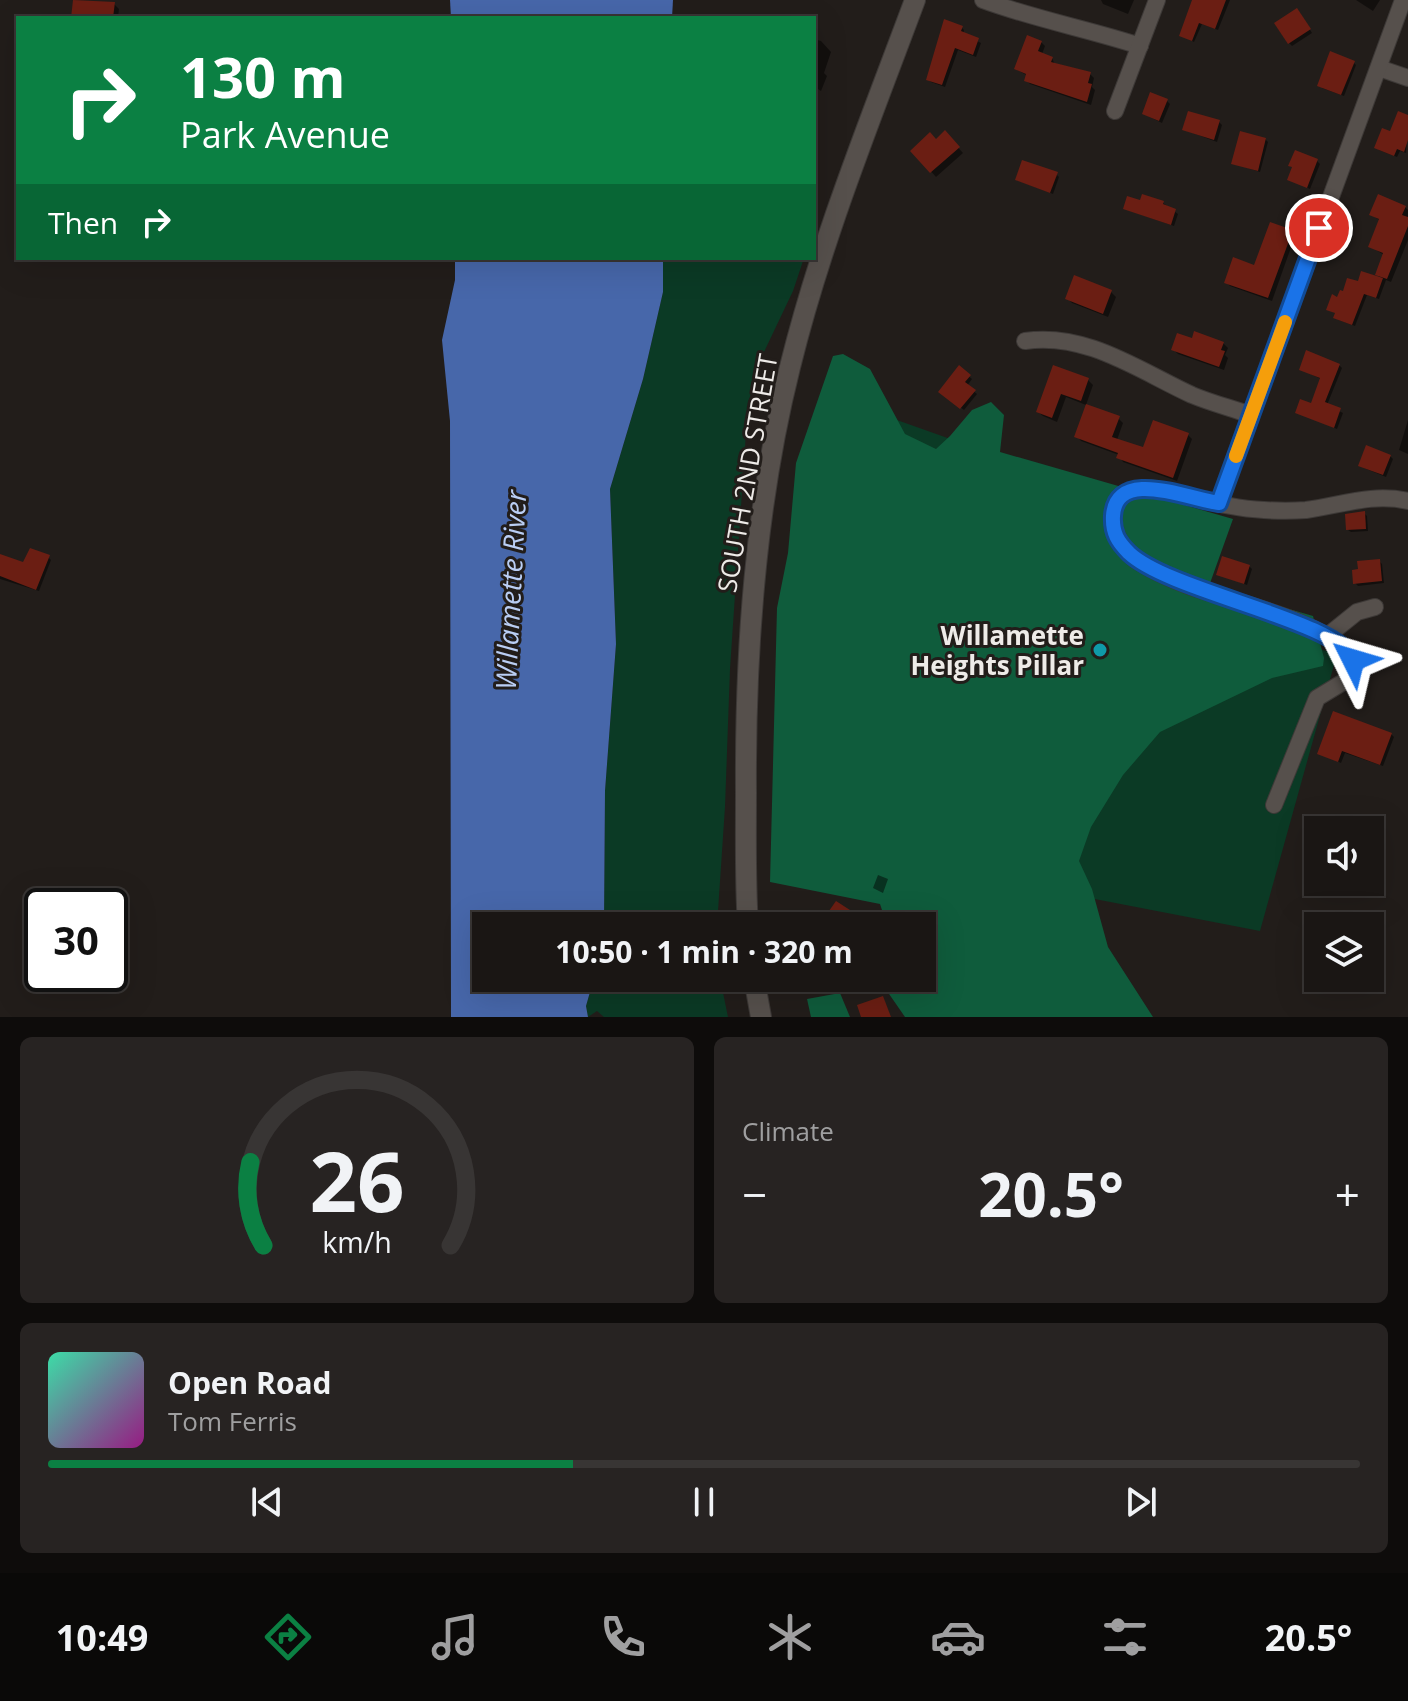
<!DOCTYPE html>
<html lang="en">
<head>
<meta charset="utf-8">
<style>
	body { margin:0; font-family:"Open Sans",sans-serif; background:#272322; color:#f1f3f6; height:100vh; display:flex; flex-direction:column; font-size:30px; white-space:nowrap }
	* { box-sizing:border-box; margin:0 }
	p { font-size:26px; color:#9f9fa0 }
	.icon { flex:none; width:44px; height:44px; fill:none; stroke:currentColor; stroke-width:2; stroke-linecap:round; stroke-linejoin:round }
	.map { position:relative; height:1017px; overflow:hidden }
	.panel { display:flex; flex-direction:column; gap:20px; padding:20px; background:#0e0c0b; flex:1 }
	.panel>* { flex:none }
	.top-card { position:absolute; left:16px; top:16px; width:800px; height:244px; border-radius:0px; box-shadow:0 8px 32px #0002,0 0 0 2px #383534; background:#0b8043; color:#fff; overflow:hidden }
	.buttons { position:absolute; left:1304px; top:816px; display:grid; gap:16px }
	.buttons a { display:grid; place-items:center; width:80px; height:80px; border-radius:0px; background:#1a1614; box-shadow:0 8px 32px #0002,0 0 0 2px #383534; font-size:40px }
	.speed { position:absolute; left:24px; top:888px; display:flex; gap:16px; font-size:40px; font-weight:700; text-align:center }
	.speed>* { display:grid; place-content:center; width:104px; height:104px; border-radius:50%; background:#1a1614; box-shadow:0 8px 32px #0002,0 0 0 2px #383534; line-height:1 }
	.speed .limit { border:4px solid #111; border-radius:12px; background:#fff; color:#111 }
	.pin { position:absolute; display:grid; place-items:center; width:68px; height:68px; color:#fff; margin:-34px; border:4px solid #fff; border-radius:50%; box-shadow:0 2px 8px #0007 }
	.me { position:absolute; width:88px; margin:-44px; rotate:310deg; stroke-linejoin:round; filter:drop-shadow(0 0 6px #0008) }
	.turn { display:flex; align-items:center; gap:28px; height:168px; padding:0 32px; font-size:36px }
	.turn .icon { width:104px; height:104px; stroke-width:2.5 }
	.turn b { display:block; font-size:56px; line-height:68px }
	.then { display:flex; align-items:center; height:76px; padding:0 32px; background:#0003; gap:16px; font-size:30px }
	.big { font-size:60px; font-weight:700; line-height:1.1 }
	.panel .widget { flex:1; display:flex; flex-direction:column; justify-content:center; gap:12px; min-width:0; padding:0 28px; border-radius:12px; background:#272322 }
	.panel .dial { align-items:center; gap:0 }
	.dial svg { height:208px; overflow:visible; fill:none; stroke:#383534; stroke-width:7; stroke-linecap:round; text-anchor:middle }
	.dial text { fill:#f1f3f6; stroke:none }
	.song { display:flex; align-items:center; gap:24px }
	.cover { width:96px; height:96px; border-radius:12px; background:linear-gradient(135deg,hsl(160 70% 55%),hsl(310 70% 35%)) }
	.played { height:8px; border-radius:4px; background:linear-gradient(90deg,#0b8043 40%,#383534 40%) }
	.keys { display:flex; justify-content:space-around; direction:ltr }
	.heat { display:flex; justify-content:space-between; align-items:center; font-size:44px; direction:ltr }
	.panel .tiles { flex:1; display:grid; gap:20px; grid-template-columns:1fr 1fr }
	.widget:last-child { grid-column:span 2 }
	.trip { position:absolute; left:472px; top:912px; width:464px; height:80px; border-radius:0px; background:#1a1614; box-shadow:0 8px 32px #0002,0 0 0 2px #383534; font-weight:700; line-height:80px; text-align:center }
	.tabs { display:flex; height:128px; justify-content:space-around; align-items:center; background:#0a0908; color:#9f9fa0 }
	.tabs .icon { width:56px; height:56px }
	.tabs .selected { color:#0b8043 }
	.tabs b { font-size:36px; color:#f1f3f6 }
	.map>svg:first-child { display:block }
	.green { fill:#0b3a25 }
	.forest { fill:#0f5c3c }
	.water { fill:#4767aa }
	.shadow { fill:#0007 }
	.building { fill:#6b1e13 }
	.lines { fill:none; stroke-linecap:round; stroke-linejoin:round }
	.minor-casing { stroke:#3d3937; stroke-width:18 }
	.tertiary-casing { stroke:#3d3937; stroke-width:22 }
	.minor { stroke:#56504c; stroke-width:16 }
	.tertiary { stroke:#56504c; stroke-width:20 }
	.route-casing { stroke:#114b97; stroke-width:20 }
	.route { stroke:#1a73e8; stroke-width:14 }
	.slow { stroke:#f59e0b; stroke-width:14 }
	.culture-dot { fill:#0f9aa8; stroke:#221d1a; stroke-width:3 }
	.labels { text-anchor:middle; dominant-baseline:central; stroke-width:6; stroke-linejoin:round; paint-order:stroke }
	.street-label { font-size:26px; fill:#eeebe8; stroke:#221d1a }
	.poi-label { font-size:26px; font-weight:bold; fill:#eeebe8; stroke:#221d1a; text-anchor:end }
	.water-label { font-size:28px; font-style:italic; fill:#bacef4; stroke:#221d1a }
</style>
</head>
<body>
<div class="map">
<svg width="1408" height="1017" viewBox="0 0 1408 1017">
	<rect width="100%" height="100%" fill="#221d1a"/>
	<g class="green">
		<path d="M663,258H804L793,291L764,352L748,403L730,669L725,807L717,926H604L605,791L616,644L610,489L643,379L663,292Z"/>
		<path d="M849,403L1105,494L1263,633L1337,654L1260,931L790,840Z"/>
		<path d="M594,978H720L728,1017H604L597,1011L588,1017L586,1006Z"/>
	</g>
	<g class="forest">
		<path d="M843,354L870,369L905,434L936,449L950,436L972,410L991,402L1004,415L1000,452L1233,519L1209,586L1313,616L1324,658L1323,666L1272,678L1160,732L1123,775L1091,827L1079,861L1092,889L1108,947L1153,1017H905L878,978H922V926H882L885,919L880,904L770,882L777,608L788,553L796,463L833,356Z"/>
		<path d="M840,993L850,1017H811L807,999Z"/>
	</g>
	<g class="water">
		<path d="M450,0H673L672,18H451Z"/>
		<path d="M455,258H663V292L643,379L610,489L616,644L605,791L604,926H486V978H594L586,1006L588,1017H451L450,421L442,340L455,280Z"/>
	</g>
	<g class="shadow">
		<path d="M1101,0H1134L1128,14L1103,4Z"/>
		<path d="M1193,0H1230L1218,30L1202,24L1194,42L1181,35Z"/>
		<path d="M1356,0H1380L1373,11Z"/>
		<path d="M114,4L119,9L118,18H73Z"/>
		<path d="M1300,13L1312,33L1292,46L1289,43Z"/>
		<path d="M962,28L964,30L963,34L981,43L976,57L958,50L945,87L931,82L928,79Z"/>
		<path d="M814,39L821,41L831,52L824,73L827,76L821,91L818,89L814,99Z"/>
		<path d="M1041,42L1045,46L1042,54L1052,58L1055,65L1090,74L1094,78L1092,87L1095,90L1091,105L1030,84L1026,80L1028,76L1016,69Z"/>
		<path d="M1354,63L1356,65L1344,96L1322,88Z"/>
		<path d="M1167,101L1170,104L1162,123L1144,114Z"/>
		<path d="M1408,118L1406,153L1400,151L1397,157L1379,150L1377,147Z"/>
		<path d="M1219,122L1222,125L1217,142L1185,130Z"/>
		<path d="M945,133L963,153L936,177L913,151L936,141Z"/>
		<path d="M1265,139L1268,142L1260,172L1233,163Z"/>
		<path d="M1317,161L1320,164L1310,189L1290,179L1294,168Z"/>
		<path d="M1056,174L1059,177L1053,194L1017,180Z"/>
		<path d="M1163,203L1178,214L1174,226L1125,209Z"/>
		<path d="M1405,207L1408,210V240L1391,282L1386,280L1379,299L1367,295L1355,326L1339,320L1336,317L1337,314L1328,309L1359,284L1362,273L1383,280L1377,275L1384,255L1370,246L1381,221L1372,215Z"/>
		<path d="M1291,232L1295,236L1272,301L1230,286L1226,282L1256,267Z"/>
		<path d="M1111,292L1116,297L1108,317L1072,303L1067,298Z"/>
		<path d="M1193,340L1223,343L1228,348L1225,355L1228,358L1224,370L1178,354L1173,349Z"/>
		<path d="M1339,365L1342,368L1327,405L1343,413L1337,429L1297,412L1312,405L1321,379L1301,369Z"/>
		<path d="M1054,367L1088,380L1093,385L1086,405L1066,397L1057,422L1043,416L1038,412Z"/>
		<path d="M959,368L972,379L967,386L977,394L964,410L943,394Z"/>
		<path d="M1118,418L1123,423L1117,440L1144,450L1188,435L1192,439L1177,481L1123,462L1119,455L1081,441L1077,436Z"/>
		<path d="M1408,420V454L1399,450Z"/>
		<path d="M1390,456L1393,459L1386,477L1364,468Z"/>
		<path d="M1364,513L1367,516L1368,531L1351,532L1348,530Z"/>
		<path d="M0,556L24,564L48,557L51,560L39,591L0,579Z"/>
		<path d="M1379,561L1382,564L1384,583L1358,586L1355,583L1360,571Z"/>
		<path d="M1249,566L1252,569L1247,585L1218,574Z"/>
		<path d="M1391,734L1394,737L1383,766L1345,753L1341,763L1320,753Z"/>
		<path d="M878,875L888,879L883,893L873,888Z"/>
		<path d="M837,903L852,914L844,926H837L830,921Z"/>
		<path d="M864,910L878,920L873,926H857L855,923Z"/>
	</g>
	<g class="building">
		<path d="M73,0L115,2L113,18H71Z"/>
		<path d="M1192,0H1226L1215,29L1199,23L1192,41L1179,36Z"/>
		<path d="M1297,8L1311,29L1288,44L1274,23Z"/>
		<path d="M944,19L963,26L961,31L979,38L973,55L955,48L942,85L926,80Z"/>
		<path d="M1027,35L1042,41L1038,51L1053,57L1051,62L1091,72L1088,83L1092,84L1087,102L1024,81L1026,74L1014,69Z"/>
		<path d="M1330,51L1355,61L1341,95L1317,86Z"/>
		<path d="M1150,92L1168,99L1159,121L1142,114Z"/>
		<path d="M1188,111L1220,120L1214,140L1182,130Z"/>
		<path d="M1398,111L1408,115V140L1404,152L1397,149L1394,156L1374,148L1382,128L1390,131Z"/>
		<path d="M945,130L960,147L930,173L910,151L930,132L936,139Z"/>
		<path d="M1240,131L1266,138L1258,171L1231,164Z"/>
		<path d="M1295,150L1318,159L1307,188L1287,180L1292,167L1288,166Z"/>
		<path d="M1022,160L1058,172L1050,193L1015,180Z"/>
		<path d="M1142,194L1164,201L1163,204L1176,209L1171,225L1123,209L1127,196L1140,200Z"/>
		<path d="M1378,194L1406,206L1402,215L1408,217V226L1387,279L1375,275L1383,253L1368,247L1379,219L1369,215Z"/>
		<path d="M1270,222L1293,230L1268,298L1224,283L1233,257L1254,265Z"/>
		<path d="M1361,271L1383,278L1376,298L1364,294L1352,325L1333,318L1335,313L1326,310L1332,294L1337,297L1340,290L1343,291L1347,278L1358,281Z"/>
		<path d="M1074,275L1112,290L1103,314L1065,299Z"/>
		<path d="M1194,331L1224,342L1221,350L1225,351L1219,367L1171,350L1177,333L1192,338Z"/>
		<path d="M1306,350L1340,364L1325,402L1341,408L1334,428L1295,413L1300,399L1311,403L1320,378L1299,370Z"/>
		<path d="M959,365L971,375L965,382L976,390L960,409L938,392Z"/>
		<path d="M1053,365L1089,378L1081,401L1061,394L1052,418L1036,412Z"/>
		<path d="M1086,404L1120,416L1112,437L1143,447L1153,420L1189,433L1173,478L1116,458L1118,453L1074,437Z"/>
		<path d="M1366,445L1391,455L1383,475L1358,466Z"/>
		<path d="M1365,511L1366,529L1346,530L1345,514Z"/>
		<path d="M30,548L50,555L36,590L0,576V554L23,562Z"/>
		<path d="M1222,556L1250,565L1244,584L1216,575Z"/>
		<path d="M1380,559L1382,581L1353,584L1352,570L1358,569L1357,561Z"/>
		<path d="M1333,711L1392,733L1380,765L1342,751L1338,762L1317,754Z"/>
		<path d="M836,901L850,910L839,926L824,918Z"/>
		<path d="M883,996L891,1017H861L857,1005Z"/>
	</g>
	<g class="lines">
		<g class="minor-casing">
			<g id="minor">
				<path d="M983,0C1034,19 1088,29 1140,46"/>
				<path d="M1379,68L1408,78"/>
				<path d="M1115,111L1157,0"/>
				<path d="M1025,341C1086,332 1138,370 1192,395C1211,403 1231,408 1251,415"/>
				<path d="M1219,503L1403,0"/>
				<path d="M1326,637L1357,612L1375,607"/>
				<path d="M1274,805L1317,698L1345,681L1352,670L1350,652C1293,604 1203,603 1139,562C1113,546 1097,496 1139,489C1154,486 1172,493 1186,496C1211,502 1238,509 1264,510C1278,511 1293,511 1306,510C1342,505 1372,493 1408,501"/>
			</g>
		</g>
		<g class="tertiary-casing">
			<g id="tertiary">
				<path d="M748,926C745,882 746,837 746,793C745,650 755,506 790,367C821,241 870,121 915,0"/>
				<path d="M754,978L761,1017"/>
			</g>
		</g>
		<use href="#minor" class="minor"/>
		<use href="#tertiary" class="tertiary"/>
	</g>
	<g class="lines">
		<g class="route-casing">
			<path id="route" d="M1319,228L1219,503C1191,500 1116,466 1113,516C1112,533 1118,542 1129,553C1170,592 1340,621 1353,660"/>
		</g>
		<use href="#route" class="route"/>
		<path class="slow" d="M1236,456L1285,322"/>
	</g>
	<circle class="culture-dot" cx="1100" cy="650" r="8"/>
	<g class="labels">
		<g class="street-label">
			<text transform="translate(747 473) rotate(-80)">SOUTH 2ND STREET</text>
		</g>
		<g class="poi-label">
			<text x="1084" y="635">Willamette<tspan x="1084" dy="30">Heights Pillar</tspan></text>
		</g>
		<g class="water-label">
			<text transform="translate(510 590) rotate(-87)">Willamette River</text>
		</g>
	</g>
</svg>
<div class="buttons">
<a><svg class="icon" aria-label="sound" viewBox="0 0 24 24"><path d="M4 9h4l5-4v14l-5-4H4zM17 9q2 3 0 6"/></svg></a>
<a><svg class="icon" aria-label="layers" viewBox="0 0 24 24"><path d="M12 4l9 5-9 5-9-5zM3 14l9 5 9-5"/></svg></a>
</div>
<div class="speed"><div class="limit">30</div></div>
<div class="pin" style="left:1319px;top:228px;background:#d93025"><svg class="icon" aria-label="arrive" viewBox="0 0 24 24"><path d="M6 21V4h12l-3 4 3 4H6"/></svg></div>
<svg class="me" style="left:1353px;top:660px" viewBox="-20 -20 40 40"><path d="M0-17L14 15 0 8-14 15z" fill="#1a73e8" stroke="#fff" stroke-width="4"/></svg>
<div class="trip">10:50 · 1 min · 320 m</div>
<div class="top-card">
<div class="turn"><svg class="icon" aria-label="right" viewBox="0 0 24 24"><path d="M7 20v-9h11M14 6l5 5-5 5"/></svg><div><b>130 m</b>Park Avenue</div></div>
<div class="then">Then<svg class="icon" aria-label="right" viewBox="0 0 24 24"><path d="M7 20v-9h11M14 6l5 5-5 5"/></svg></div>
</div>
</div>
<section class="panel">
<div class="tiles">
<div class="widget dial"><svg viewBox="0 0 100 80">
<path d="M14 69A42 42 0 1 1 86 69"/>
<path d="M14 69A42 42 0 0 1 9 37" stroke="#0b8043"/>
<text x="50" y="56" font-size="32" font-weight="700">26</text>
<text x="50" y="72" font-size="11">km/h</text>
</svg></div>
<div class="widget"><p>Climate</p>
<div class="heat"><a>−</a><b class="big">20.5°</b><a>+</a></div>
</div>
<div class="widget">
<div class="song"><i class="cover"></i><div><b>Open Road</b><p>Tom Ferris</p></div></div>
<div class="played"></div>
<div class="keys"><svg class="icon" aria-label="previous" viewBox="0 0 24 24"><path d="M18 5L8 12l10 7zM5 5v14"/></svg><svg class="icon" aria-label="pause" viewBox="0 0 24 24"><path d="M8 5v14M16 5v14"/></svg><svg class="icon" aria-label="next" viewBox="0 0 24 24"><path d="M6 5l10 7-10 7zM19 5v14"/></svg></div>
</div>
</div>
</section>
<nav class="tabs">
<b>10:49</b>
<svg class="icon selected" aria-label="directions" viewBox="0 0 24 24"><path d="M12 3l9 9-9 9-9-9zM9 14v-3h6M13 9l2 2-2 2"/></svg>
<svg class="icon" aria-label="music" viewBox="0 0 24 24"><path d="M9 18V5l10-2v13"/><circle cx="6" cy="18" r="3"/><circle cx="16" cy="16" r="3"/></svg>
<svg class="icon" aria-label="phone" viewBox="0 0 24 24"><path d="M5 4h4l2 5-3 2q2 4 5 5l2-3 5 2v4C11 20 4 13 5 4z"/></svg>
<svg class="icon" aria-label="climate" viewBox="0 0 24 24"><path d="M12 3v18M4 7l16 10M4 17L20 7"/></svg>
<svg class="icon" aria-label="car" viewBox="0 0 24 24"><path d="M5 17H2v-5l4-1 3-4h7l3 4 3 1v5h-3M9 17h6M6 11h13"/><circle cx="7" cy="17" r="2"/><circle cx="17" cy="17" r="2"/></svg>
<svg class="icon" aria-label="filters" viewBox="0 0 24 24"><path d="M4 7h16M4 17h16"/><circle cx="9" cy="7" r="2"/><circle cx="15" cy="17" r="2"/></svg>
<b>20.5°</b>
</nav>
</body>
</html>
